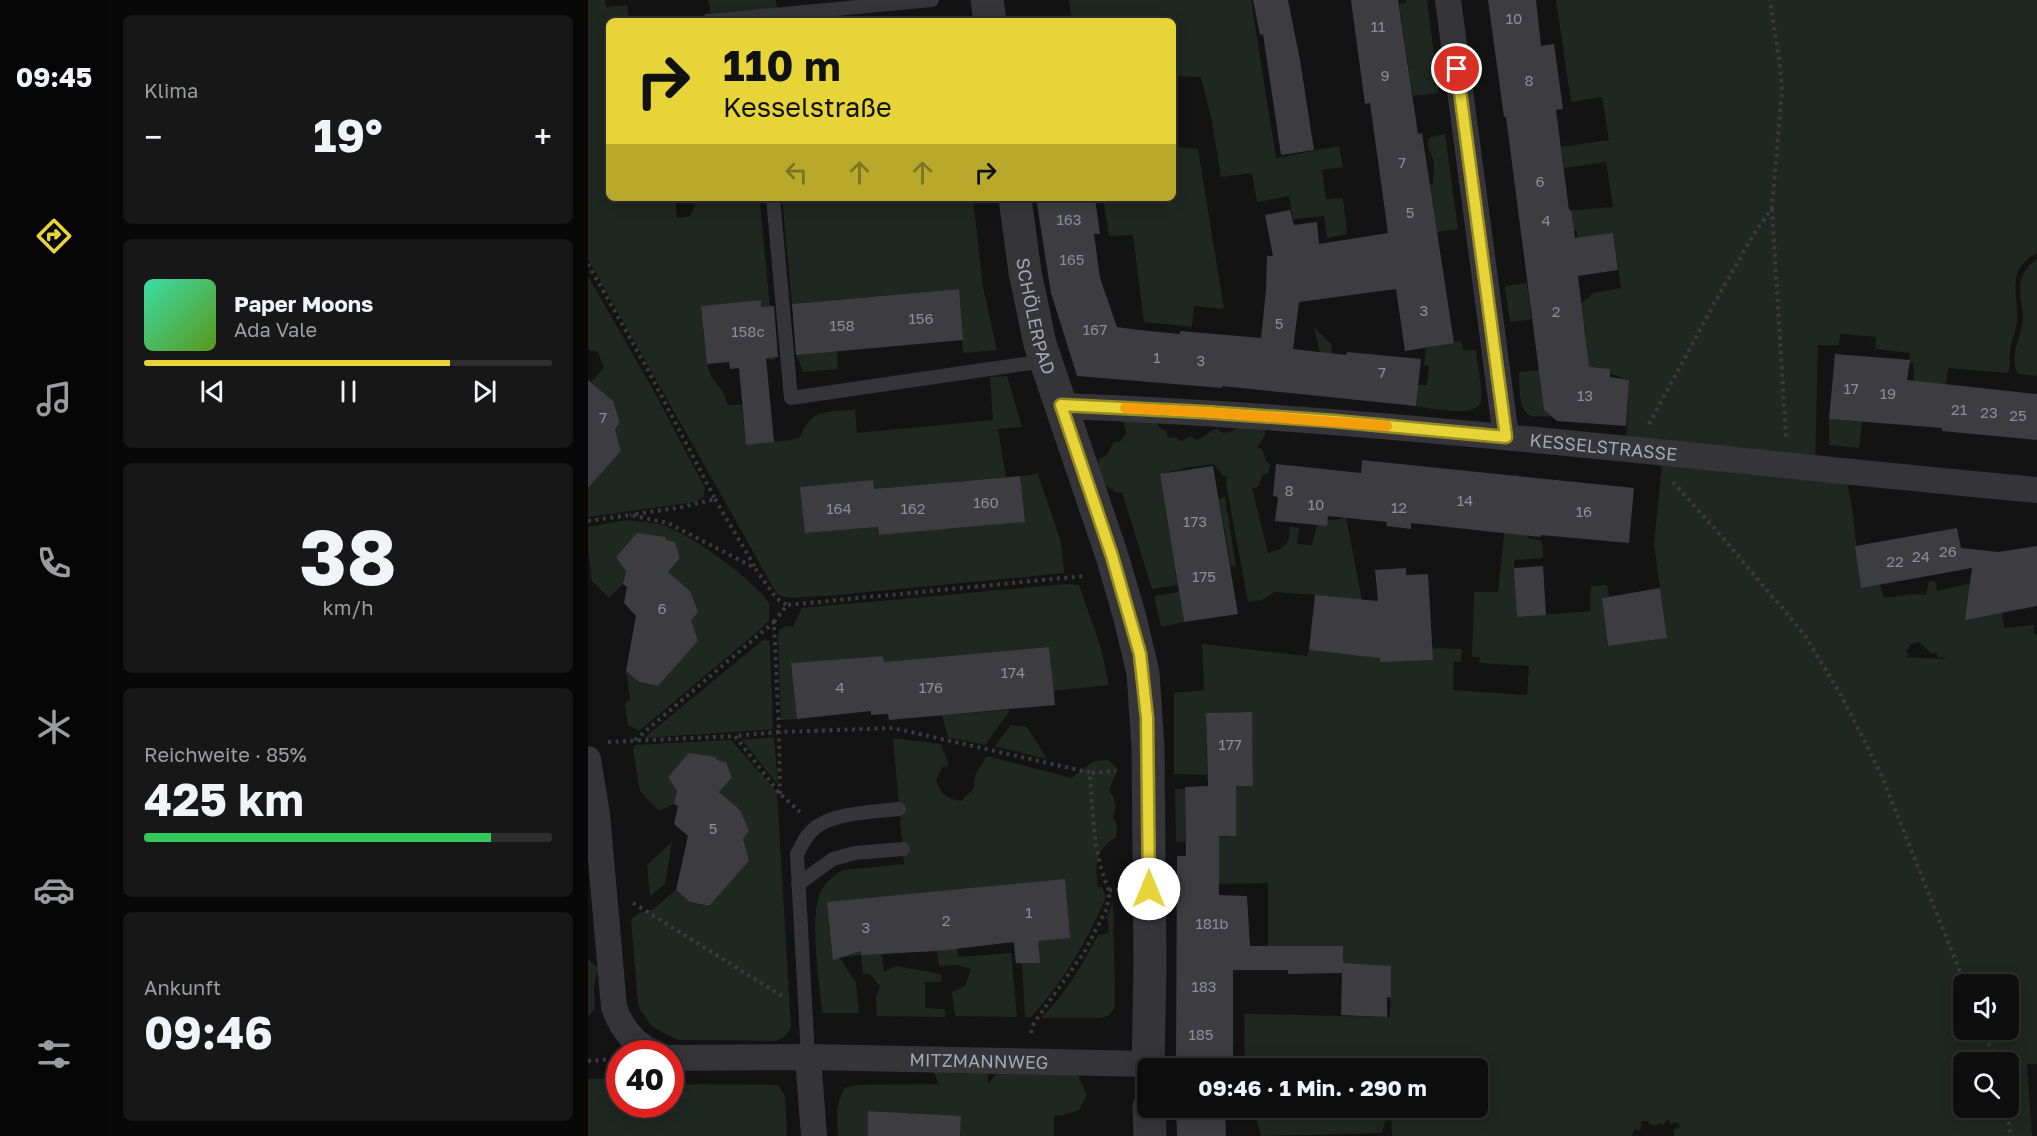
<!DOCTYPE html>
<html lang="de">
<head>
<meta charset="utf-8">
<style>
	body { margin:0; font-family:"Golos Text",sans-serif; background:#171718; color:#f1f3f6; height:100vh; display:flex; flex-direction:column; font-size:22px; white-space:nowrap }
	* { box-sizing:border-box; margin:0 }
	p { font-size:20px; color:#9b9c9e }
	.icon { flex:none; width:33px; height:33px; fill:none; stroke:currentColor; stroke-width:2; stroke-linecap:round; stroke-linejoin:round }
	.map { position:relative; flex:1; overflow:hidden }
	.details { display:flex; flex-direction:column; gap:15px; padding:15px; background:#080808; width:480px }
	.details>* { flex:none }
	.guide { position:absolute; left:18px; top:18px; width:570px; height:183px; border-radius:9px; box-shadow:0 3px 15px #0003,0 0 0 2px #2e2e2f; background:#e7d439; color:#111; overflow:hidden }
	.controls { position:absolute; left:1365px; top:974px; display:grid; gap:12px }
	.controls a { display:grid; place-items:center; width:66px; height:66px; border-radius:9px; background:#0e0e0f; box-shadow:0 3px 15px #0003,0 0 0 2px #2e2e2f; font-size:30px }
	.speed { position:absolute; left:18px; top:1040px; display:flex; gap:12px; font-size:30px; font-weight:700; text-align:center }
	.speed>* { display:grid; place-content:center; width:78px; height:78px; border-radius:50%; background:#0e0e0f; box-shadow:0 3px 15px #0003,0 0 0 2px #2e2e2f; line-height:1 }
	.speed .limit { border:9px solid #d22; background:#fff; color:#111 }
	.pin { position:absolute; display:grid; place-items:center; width:51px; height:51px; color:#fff; margin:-26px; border:3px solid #fff; border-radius:50%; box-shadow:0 2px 6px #0007 }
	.me { position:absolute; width:66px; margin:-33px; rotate:0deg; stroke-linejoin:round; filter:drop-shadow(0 0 4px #0008) }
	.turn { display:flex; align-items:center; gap:21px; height:126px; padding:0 18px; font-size:27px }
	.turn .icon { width:78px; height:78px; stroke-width:2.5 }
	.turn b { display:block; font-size:42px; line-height:51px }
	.lanes { display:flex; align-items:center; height:57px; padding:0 18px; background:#0003; justify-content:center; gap:30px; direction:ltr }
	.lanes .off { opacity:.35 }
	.big { font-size:45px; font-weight:700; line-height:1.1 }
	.details .widget { flex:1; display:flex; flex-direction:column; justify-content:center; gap:9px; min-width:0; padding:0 21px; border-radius:9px; background:#171718 }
	.details .dial { align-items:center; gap:0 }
	.dial b { font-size:78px; line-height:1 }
	.song { display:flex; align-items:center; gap:18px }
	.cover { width:72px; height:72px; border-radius:9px; background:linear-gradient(135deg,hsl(160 70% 55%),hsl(90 70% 35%)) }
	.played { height:6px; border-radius:3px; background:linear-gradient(90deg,#e7d439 75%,#2e2e2f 75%) }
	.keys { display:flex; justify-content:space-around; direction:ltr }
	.heat { display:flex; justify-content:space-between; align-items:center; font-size:33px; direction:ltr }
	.charge { height:9px; border-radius:4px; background:linear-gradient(90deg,#34c759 85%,#2e2e2f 0) }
	.trip { position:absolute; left:549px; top:1058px; width:351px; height:60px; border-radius:9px; background:#0e0e0f; box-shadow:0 3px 15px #0003,0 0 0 2px #2e2e2f; font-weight:700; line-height:60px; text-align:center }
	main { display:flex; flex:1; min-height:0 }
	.tab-bar { display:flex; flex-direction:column; width:108px; justify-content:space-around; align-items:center; background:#060606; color:#9b9c9e }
	.tab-bar .icon { width:42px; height:42px }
	.tab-bar .on { color:#e7d439 }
	.tab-bar b { font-size:27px; color:#f1f3f6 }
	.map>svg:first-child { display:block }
	.green { fill:#1f2721; fill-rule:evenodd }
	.building { fill:#3d3d41 }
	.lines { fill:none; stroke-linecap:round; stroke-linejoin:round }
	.path { stroke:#3a3a40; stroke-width:4; stroke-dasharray:3 4.5; stroke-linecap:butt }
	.service { stroke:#343439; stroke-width:14 }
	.minor { stroke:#343439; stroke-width:26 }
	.tertiary { stroke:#343439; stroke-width:33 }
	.route-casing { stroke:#968a25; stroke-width:15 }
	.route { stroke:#e7d439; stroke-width:10 }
	.slow { stroke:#f59e0b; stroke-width:10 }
	.labels { text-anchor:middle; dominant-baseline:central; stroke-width:6; stroke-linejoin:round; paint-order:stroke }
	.number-label { font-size:15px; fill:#8b8c97 }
	.street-label { font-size:18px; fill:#a5a6b4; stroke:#0e0e0f }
</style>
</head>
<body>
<main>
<nav class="tab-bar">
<b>09:45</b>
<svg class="icon on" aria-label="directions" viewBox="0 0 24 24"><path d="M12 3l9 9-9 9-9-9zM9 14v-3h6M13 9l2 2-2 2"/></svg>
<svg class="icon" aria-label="music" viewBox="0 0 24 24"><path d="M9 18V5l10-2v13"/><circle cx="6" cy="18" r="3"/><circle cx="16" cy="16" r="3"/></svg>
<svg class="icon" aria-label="phone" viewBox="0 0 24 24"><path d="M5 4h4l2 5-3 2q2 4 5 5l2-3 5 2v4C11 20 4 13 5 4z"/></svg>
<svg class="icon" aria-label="climate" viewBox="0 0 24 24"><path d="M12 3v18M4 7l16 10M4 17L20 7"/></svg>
<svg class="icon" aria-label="car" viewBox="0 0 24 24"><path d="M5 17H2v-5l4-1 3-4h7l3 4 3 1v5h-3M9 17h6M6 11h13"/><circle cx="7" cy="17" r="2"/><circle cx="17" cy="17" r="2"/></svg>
<svg class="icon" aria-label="filters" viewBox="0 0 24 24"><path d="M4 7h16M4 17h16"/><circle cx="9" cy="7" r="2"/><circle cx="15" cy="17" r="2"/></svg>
</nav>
<section class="details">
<div class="widget"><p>Klima</p>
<div class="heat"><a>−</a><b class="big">19°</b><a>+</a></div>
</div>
<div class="widget">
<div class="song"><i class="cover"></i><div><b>Paper Moons</b><p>Ada Vale</p></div></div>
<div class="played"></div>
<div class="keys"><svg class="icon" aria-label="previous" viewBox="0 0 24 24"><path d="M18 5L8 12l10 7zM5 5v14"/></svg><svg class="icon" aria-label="pause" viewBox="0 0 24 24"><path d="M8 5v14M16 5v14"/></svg><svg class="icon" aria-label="next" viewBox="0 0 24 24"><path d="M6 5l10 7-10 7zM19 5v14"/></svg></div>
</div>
<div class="widget dial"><b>38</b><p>km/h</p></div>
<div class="widget"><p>Reichweite · 85%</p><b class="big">425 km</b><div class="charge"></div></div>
<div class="widget"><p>Ankunft</p><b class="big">09:46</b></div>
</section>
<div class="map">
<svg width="1449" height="1136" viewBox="0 0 1449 1136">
	<rect width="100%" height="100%" fill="#131314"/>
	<g class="green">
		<path d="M0,0H17L18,7L39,5L41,21H21V198H87L89,218L102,216L108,202L167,198L172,204L187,360L178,359L173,300L113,306L119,364L123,376L135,392L140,405H154L158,445L203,440L212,437C224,408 238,412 267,410L269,433L405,420L402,377L419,376L434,427L410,429L418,477L286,489L285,480L213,487L217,533L290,527L291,535L436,522L432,476L450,474L473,542L476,573L238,596C222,594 203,602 189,594L0,259Z"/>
		<path d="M120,0H188L189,9L123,13Z"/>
		<path d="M481,0H663L688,158L751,146L755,167L734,170L738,199L755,198L759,234L739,238L736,216L705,219L701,196L669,202L664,173L633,177L624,122L613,77L585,76V21H484Z"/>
		<path d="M818,0H839L851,93L825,96L811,4L818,3Z"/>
		<path d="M968,0H1449V253C1418,270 1430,292 1429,319C1429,330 1423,340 1422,351C1421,359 1424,367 1419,373L1360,368L1357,392L1327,400L1325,362L1321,364L1322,353L1287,349L1288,337L1252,334L1251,345H1230L1227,468L1257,473L1264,507L1273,587L1292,585L1296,598L1324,594L1338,595L1341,581L1348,582L1349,591L1387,582H1411L1416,628L1446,625V634H1449V1064H1439L1444,1136H1086V1130L1089,1127L1092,1128L1090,1122L1084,1123L1082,1126L1081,1120L1078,1121L1076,1125L1071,1123L1068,1126L1061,1124V1121H1054L1052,1131L1047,1129L1044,1136H804L803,1120L797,1121L794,1133L673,1136L665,1107H890V1068H657L656,1014L802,1017L803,966L755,973L754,946H680V883L630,884V837L648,836V786L665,785L664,712L618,713L619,775L586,774V693L616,690L614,644L719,656L721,650L754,654L727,595L687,592L674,600L660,602L638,484L639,476H635L626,464L603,467L572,474L590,585L564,589L534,492L529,493L511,481L510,465L512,458L519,455L526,442H532L536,435H539L533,413L566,420L573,429L578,430L580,438L587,437L593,441L602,436L609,440L629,428L635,433L642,432L657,424L677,423V436L669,447L674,449L678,461L682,464L681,472L674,476L670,487L664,488L680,553C695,549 704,545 701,527L711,528L709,544L724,545L729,525C742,517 746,522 758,517L780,632L791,635L792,662L844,648L874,649L873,662L866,661L865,690L939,695L941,666L891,663L892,657H884L886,592H910L921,488L925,476L927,474L932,476L930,503L942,504L940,538L954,541L955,558L926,560L930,617L1002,611L1003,586L1019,585L1021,596L1014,598L1020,646L1079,638L1066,544L1075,454L1038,450L1041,380L1004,368L997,375L979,339L998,337L993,303L1006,293L1033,288L1025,233L990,238L988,230L979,231L977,211L1025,207L1018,162L976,168L973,147L1021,140L1014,97L983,102ZM1331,642L1344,654L1348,653L1351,658L1354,657L1358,659L1317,657L1321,655L1318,652L1323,644ZM1376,984H1420V1029H1376ZM1376,1062H1420V1107H1376Z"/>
		<path d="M857,134L870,229L849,232L842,184H845L846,162L839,144L842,137Z"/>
		<path d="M585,147L610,149L636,309L606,306L604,327L556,322L545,235L521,236L515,198H585Z"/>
		<path d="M194,198H385L395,287L409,350L375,353L370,289L213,303L249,351L250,369L215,372L209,356Z"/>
		<path d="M1449,259V376L1430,374C1420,354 1434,338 1435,319C1435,307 1430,293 1433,281C1434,272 1442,264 1449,259Z"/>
		<path d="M0,276L63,386L117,488L116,497L107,502L0,517V488L33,451L31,442L20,437L32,422L25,402L3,382L16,368L10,352L1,350L0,347Z"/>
		<path d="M939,283L943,319L922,322L917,286Z"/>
		<path d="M726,327L744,345L743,378L737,377Z"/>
		<path d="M873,341L875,350H888C889,362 895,390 893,401C889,419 842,408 828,406L830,385H839L841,366L836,365L838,348Z"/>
		<path d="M951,370L956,410L963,416C957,416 948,417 943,416C929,411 932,383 931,372Z"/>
		<path d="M1241,419L1274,422L1271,448L1241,445Z"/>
		<path d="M637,497L648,566L643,567L631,499Z"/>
		<path d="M38,520C52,522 68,522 80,527C107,538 165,579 181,603V620L176,626L51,731L40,725L37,702L42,700L38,671L52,683L70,686L110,641L106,631L100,630L102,591L80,572L92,558L87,542L78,540L38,571L35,584L21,598L4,581L0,549V527Z"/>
		<path d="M479,584L491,585L513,648L521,685L465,691L461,647L296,662L295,656L203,663L209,719L193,720L190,636L191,630L198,626L205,627L214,608Z"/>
		<path d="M591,592L596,622L573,627L566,596Z"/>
		<path d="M176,639L181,641L182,647L185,729L56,738Z"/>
		<path d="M422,710L397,745L360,737L354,715Z"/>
		<path d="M423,725L439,727L459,759L407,746Z"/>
		<path d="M186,737L190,785L154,740Z"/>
		<path d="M305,738L353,744L361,765L354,768L348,780L353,792L363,799L373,801L386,788L387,775L399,756L483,778L506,761L520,760L530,769L521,790C528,800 529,805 525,817L529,826L528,837C507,851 507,864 510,887H514L518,897C499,941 476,981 443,1017H437L434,964L428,963L425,942L369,947L370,957L423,953L429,1017L367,1016L364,992L377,986L383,969L370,965L351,966L349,950L294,954L296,972L308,966L353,974L354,982H337V1008L357,1009V1017L289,1016L288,997L292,986L282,974H275L273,955L252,958L268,983L271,1013H234C232,983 221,920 232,893C236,884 246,875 255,870L316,864Z"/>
		<path d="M143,740L189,792L203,1028L197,1036L189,1041L90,1040L72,1031L64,1026L52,1010L50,1004L43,920L49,914L65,909L88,890L103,903L121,906L161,861L158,851L148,847L161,831L157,822L147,818L153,811L131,792L144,779L138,762L129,760L128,757L101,754L80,777L89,791L86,804L71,811L52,791L45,750L47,745Z"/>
		<path d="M587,789H597V842H588Z"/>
		<path d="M84,842L77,884L62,896L59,865Z"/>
		<path d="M525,902L527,1007L520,1016L513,1018H453C477,994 495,965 510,935L521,933L520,919H518Z"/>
		<path d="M0,959L10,968L6,987L7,1009L0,1016Z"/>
		<path d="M373,1047L386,1048L400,1066V1084L409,1073L488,1071L499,1095L491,1110L472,1116L466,1115V1136H340V1114L280,1111V1136H250C249,1119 247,1103 257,1088L267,1085L351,1084L344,1069L363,1050Z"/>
		<path d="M25,1078L31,1082L32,1104H82L83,1084L190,1085L197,1096L199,1136H0V1079Z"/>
	</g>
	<g class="building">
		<path d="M665,0H700L712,60L726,150L693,155L675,34L672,35Z"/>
		<path d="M763,0H810L830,134L834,133L866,343L817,351L808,289L711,302L705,349L758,355L759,352L833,359L828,406L634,386V388L489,376L463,293L448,198H507L512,234H506L512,278L529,327L551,330L592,334V331L673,338L678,290L679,256H685L677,215L702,210L706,225L729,222L731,244L800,233L782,103L777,104Z"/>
		<path d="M900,0H948L953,46L966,44L975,109L968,110L981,210H983L987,238L1025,233L1030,270L990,276L1001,367L1022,369V377L1041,380L1038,426L969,421L956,410L918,117H916Z"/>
		<path d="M371,289L375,340L208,355L204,304Z"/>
		<path d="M173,300V307L186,306L190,357L178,358L186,442L158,445L151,368L142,369L141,362L119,364L113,306Z"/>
		<path d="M1247,354L1322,360L1319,380L1449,394V440L1354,431V428L1241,419Z"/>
		<path d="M0,380L25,401L32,422L27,429L33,451L0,488Z"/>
		<path d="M774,460L1046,488L1041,543L953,535V537L823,523V529L798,526L799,522L740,516L739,526L687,521L690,497L685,496L688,464L773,473Z"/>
		<path d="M625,466L650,614L596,622L572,474Z"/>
		<path d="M432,476L437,522L291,535L290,527L217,533L212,487L285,480L286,489Z"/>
		<path d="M1369,528L1373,548L1410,552L1449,546V606L1377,620L1384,568L1273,588L1267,546Z"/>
		<path d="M49,533L77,537L78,540L87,542L92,558L80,572L102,591L110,612L103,620L110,641L70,686L51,682L38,671L48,616L36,603L39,587L35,584L38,571L28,557Z"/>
		<path d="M955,566L958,615L929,617L926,568Z"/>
		<path d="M818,568V575L840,574L845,660L792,662V658L721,650L727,595L790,601L787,570Z"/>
		<path d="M1072,588L1079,638L1020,646L1014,598Z"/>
		<path d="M461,647L467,705L301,720L300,714L283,715V711L209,719L203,663L295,656L296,662Z"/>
		<path d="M664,712L665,786H648V836H631V895L659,896L662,946H755V963L803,966V998L799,997V1017L753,1015L754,973L700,974V970H645V1068H588L589,856H598L597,787L620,786L618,713Z"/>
		<path d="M101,753L128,757L129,760L138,762L144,778L131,792L152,810L161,831L155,839L161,861L121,906L102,902L88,890L100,836L86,824L90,806L86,804L89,791L80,777Z"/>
		<path d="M477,879L482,938L450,941L452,963H428L426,942L349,951L273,955V951L245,960L239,902Z"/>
		<path d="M588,1107H637L638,1136H589Z"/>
		<path d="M280,1111L373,1116L372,1136H280Z"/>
	</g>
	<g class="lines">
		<g class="path">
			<path d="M1184,209L1198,438"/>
			<path d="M0,264L60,370L127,499L94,507L42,515"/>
			<path d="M1061,424L1127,302L1164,237L1184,208L1194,90L1192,66L1182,0"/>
			<path d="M1085,482L1135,538L1216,634L1253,695L1292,772L1377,984"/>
			<path d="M127,499L167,567"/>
			<path d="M0,521L42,515L80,523L167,568L188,598L199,605"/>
			<path d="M186,622L199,605L496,576"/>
			<path d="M47,740L186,622L191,732L147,736"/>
			<path d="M20,742L147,736L192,794L212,812"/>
			<path d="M192,794L191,732L305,728L504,773"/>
			<path d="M521,890C505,855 505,813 502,775L504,773L528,771"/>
			<path d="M45,903L194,996"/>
			<path d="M1395,1029L1408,1062"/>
			<path d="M443,1033L446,1023L497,951L518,910L521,898V890H531"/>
			<path d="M0,1061L26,1059"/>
			<path d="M1420,1107L1422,1136"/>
		</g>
		<g class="service">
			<path d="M120,21L344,0"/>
			<path d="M185,198L203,398L457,361"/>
			<path d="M210,884L245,859L267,853L315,849"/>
			<path d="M220,1057L209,854C214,845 219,833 228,827C249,812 287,812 311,809"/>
		</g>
		<g class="minor">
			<path d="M860,0L918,437"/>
			<path id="s1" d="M473,406C799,418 1124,460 1449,490"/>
			<path d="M0,759L9,814L26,1007C33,1028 45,1043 65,1053"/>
			<path d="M220,1057L226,1136"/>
			<path id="s2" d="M82,1058L220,1057L560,1064"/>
		</g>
		<g class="tertiary">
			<path d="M399,0L402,21"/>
			<path id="s3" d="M427,198L437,272L452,344L524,556L542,618L555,673L560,747L562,964L560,1068"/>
			<path d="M561,1107L562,1136"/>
		</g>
	</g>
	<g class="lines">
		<g class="route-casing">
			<path id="route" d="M561,889L559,718L552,654L524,556L473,405L615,412L746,421L918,437L869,69"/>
		</g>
		<use href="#route" class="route"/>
		<path class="slow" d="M537,408L615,412L799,426"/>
	</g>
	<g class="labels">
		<g class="number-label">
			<text x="926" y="18">10</text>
			<text x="790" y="26">11</text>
			<text x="797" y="75">9</text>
			<text x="941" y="80">8</text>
			<text x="814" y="162">7</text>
			<text x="952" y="181">6</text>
			<text x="822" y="212">5</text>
			<text x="481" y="219">163</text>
			<text x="958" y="220">4</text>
			<text x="484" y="259">165</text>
			<text x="836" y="310">3</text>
			<text x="968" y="311">2</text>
			<text x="333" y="318">156</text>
			<text x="691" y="323">5</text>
			<text x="254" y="325">158</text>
			<text x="507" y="329">167</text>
			<text x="160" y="331">158c</text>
			<text x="569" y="357">1</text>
			<text x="613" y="360">3</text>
			<text x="794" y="372">7</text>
			<text x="1263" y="388">17</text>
			<text x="1300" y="393">19</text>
			<text x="997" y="395">13</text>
			<text x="1371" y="409">21</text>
			<text x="1401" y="412">23</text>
			<text x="1430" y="415">25</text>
			<text x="15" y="417">7</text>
			<text x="701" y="490">8</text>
			<text x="877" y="500">14</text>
			<text x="398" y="502">160</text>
			<text x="728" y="504">10</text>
			<text x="811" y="507">12</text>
			<text x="251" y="508">164</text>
			<text x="325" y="508">162</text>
			<text x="996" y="511">16</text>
			<text x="607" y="521">173</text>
			<text x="1360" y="551">26</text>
			<text x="1333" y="556">24</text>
			<text x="1307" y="561">22</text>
			<text x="616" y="576">175</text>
			<text x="74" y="608">6</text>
			<text x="425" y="672">174</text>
			<text x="252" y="687">4</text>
			<text x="343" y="687">176</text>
			<text x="642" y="744">177</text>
			<text x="125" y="828">5</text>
			<text x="441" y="912">1</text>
			<text x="358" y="920">2</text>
			<text x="624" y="923">181b</text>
			<text x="278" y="927">3</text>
			<text x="616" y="986">183</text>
			<text x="613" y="1034">185</text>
		</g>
		<g class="street-label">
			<text stroke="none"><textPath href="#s3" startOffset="120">SCHÖLERPAD</textPath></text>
			<text stroke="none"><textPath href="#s1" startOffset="544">KESSELSTRASSE</textPath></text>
			<text stroke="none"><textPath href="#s2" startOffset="309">MITZMANNWEG</textPath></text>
		</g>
	</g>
</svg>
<div class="controls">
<a><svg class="icon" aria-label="sound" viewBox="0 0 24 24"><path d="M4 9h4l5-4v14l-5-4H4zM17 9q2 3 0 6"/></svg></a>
<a><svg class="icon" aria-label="search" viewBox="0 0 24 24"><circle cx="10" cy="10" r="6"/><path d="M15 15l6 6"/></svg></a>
</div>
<div class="speed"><div class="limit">40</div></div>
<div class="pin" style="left:869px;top:69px;background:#d93025"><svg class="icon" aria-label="arrive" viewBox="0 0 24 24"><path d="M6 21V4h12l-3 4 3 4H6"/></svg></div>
<svg class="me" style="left:561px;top:889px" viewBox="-20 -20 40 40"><circle r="19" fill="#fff"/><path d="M0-13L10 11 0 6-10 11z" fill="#e7d439"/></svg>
<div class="trip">09:46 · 1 Min. · 290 m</div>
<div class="guide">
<div class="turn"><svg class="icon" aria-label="right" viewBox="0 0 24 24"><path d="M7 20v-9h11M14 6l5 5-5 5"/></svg><div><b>110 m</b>Kesselstraße</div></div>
<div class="lanes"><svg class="icon off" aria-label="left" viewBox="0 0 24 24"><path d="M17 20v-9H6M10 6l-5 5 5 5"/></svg><svg class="icon off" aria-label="ahead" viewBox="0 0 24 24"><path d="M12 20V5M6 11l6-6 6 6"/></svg><svg class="icon off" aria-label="ahead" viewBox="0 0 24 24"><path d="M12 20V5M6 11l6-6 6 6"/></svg><svg class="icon" aria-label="right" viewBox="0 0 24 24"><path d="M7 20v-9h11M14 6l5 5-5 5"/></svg></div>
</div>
</div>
</main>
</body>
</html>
